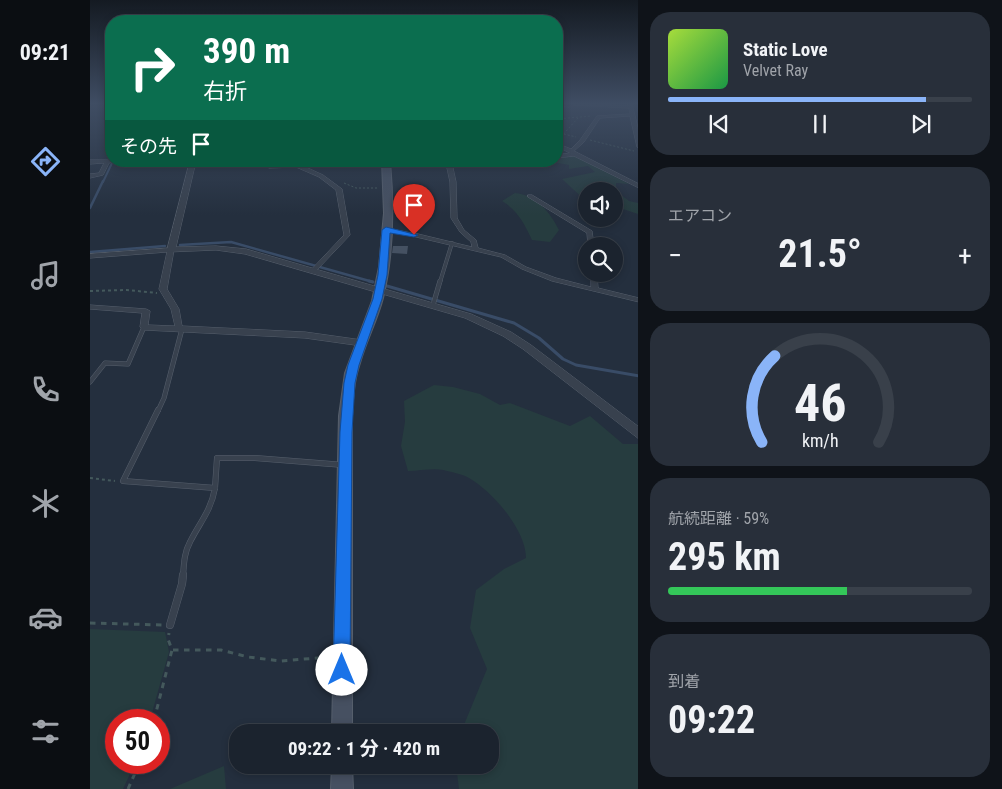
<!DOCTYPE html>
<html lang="ja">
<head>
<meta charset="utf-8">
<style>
	body { margin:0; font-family:"Roboto Condensed","Noto Sans JP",sans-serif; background:#282f3a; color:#f1f3f6; height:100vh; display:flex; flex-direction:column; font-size:19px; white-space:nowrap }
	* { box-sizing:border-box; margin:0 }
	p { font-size:16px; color:#a0a4aa }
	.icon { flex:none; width:28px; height:28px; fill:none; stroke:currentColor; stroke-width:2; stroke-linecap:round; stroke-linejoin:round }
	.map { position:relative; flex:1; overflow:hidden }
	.panel { display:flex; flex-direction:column; gap:12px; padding:12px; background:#0f1319; width:364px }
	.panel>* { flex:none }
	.guide { position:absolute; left:15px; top:15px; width:458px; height:152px; border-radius:20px; box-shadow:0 2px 8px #0003,0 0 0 1px #39404a; background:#0b6e4f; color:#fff; overflow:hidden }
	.controls { position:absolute; left:488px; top:182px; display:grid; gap:10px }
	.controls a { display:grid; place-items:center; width:45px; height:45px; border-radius:50%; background:#1b232e; box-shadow:0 2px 8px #0003,0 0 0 1px #39404a; font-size:25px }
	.speed { position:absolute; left:15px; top:709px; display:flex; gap:10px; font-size:25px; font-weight:700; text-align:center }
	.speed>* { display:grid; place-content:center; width:65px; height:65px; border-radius:50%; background:#1b232e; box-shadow:0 2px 8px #0003,0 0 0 1px #39404a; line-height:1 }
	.speed .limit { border:8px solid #d22; background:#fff; color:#111 }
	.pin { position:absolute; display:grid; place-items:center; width:42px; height:42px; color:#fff; margin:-51px -21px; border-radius:50% 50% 50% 0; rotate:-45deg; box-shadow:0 0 5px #0007 }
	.pin .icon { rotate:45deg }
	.me { position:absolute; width:55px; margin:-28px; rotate:0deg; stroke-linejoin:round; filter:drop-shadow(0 0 4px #0008) }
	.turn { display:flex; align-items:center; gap:18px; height:105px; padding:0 15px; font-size:22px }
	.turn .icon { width:65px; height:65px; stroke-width:2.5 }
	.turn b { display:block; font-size:35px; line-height:42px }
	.then { display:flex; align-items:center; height:48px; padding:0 15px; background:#0003; gap:10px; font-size:19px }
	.big { font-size:38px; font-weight:700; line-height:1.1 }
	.panel .card { flex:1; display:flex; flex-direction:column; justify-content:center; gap:8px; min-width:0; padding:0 18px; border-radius:20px; background:#282f3a }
	.panel .dial { align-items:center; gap:0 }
	.dial svg { height:130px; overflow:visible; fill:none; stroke:#39404a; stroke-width:7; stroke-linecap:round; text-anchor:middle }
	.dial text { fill:#f1f3f6; stroke:none }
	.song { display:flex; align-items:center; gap:15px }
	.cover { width:60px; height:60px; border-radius:8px; background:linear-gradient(135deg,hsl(80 70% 55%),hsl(140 70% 35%)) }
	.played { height:5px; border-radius:2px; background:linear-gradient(90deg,#8ab4f8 85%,#39404a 85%) }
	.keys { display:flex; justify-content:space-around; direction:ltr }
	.heat { display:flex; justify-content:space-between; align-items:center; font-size:28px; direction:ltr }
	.charge { height:8px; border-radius:4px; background:linear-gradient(90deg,#34c759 59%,#39404a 0) }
	.trip { position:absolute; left:139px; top:724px; width:270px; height:50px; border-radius:20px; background:#1b232e; box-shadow:0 2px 8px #0003,0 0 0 1px #39404a; font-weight:700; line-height:50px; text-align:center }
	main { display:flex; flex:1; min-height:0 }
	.menu { display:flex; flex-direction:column; width:90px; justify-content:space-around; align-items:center; background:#0b0e12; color:#a0a4aa }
	.menu .icon { width:35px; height:35px }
	.menu .active { color:#8ab4f8 }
	.menu b { font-size:22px; color:#f1f3f6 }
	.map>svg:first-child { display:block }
	.green { fill:#263c3f }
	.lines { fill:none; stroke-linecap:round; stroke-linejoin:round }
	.stream-far2 { stroke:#394c67; stroke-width:2 }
	.stream-far1 { stroke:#394c67; stroke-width:2.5 }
	.stream { stroke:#394c67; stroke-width:3 }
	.building { fill:#455162 }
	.service-far4-casing { stroke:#565f6c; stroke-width:3 }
	.service-far3-casing { stroke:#565f6c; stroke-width:4 }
	.service-far2-casing { stroke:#565f6c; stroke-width:5 }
	.service-far1-casing { stroke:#565f6c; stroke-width:6 }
	.service-casing { stroke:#565f6c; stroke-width:8 }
	.minor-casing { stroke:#565f6c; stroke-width:1 }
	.tertiary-casing { stroke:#565f6c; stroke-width:1 }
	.secondary-casing { stroke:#565f6c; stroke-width:2 }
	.path-far2 { stroke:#44595c; stroke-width:1; stroke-dasharray:2 2; stroke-linecap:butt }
	.path-far1 { stroke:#44595c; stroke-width:2; stroke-dasharray:3 3; stroke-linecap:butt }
	.path { stroke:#44595c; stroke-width:3; stroke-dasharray:5.5 5.5; stroke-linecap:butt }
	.service-far4 { stroke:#38414e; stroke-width:2.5 }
	.service-far3 { stroke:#38414e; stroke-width:3 }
	.service-far2 { stroke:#38414e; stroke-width:4 }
	.service-far1 { stroke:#38414e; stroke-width:5 }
	.service { stroke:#38414e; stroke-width:7 }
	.minor { fill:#38414e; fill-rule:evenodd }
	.tertiary { fill:#38414e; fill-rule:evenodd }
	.secondary { fill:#465061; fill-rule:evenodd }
	.route { fill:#1a73e8; stroke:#114b97 }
</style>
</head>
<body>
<main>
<nav class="menu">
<b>09:21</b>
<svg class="icon active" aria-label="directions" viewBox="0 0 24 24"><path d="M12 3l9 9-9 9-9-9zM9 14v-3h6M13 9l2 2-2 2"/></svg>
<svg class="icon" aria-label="music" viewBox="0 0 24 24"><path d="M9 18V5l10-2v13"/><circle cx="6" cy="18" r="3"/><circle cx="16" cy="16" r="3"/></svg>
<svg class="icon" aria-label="phone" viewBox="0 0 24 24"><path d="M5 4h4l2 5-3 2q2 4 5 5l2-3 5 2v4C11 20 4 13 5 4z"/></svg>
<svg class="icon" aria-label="climate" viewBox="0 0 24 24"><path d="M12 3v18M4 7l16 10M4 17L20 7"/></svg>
<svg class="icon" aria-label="car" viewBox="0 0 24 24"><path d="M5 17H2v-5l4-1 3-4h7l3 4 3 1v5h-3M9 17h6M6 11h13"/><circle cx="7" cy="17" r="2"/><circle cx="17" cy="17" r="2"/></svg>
<svg class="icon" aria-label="filters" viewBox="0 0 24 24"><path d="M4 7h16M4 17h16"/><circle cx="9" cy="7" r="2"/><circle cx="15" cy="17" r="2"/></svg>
</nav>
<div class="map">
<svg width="549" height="789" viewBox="0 0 549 789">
	<rect width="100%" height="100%" fill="#242f3e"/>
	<g class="green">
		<path d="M484,155L539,184L526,183V191L539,201L548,203V214L524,206V191H496V201L472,179L505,172L498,166L479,169V165L458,161H466V159Z"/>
		<path d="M425,193C446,195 460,212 469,230L460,242L442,240C434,223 428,211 412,201Z"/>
		<path d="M344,385L363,387L390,394L410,405L420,403L480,426L500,416L533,444H548V789H369L366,765H400V732H371L397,669L380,628L386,590L414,569L436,558C436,530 403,492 379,478C372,474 361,472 353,470C343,468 329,471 318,471L311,446L315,422L314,401Z"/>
		<path d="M0,629L75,632L79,652L60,720H26V762L45,763L33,789H0Z"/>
		<path d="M134,766L136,789H80Z"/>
	</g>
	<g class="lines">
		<path class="stream-far2" d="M13,182L22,163"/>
		<g class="stream-far1">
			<path d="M0,208L13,181"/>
			<path d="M90,245L141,242L283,282"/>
			<path d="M0,252L75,246"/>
		</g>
		<g class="stream">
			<path d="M279,281L283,282"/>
			<path d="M297,286L424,323L449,338L473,359L486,365L549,376"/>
		</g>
	</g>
	<path class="building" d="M303,246H318L317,254L302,253Z"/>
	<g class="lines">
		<g class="service-far4-casing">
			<path id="service-far4" d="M484,104L540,107"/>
		</g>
		<g class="service-far3-casing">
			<g id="service-far3">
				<path d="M298,230L324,235"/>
				<path d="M350,282L362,243"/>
			</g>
		</g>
		<g class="service-far2-casing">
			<g id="service-far2">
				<path d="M343,305L350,281"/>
				<path d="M0,382L15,363L38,364L54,327"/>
				<path d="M68,411L74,398L92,329"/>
			</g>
		</g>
		<g class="service-far1-casing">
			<g id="service-far1">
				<path d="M68,410L33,481L125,488C121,511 110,522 100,542C94,553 94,564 93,576"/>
				<path d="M125,488L127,458H165L254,465"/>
			</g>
		</g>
		<g class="service-casing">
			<path id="service" d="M80,625L92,584L93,575"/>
		</g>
		<g class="minor-casing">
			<g id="minor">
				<path d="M538,104H542L549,132V148L547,147L540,116L510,118L494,142L484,151L549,184V188L484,156L466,158V155L480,153L466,146V143L481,149L490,140L507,116L540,114Z"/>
				<path d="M0,160H21V161H26L19,163L13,175L0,178V174L9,173L14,163L0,164Z"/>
				<path d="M175,161H181V164H209L233,175L252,189L260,235L225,272H221L220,271L254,235L246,190L229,177L206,167L179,168L176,166Z"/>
				<path d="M364,161H369L363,168L366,182L367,218L374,230L386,240L388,248L415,255L436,267L466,278L501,287V274H507L508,288L549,298V302L462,281L432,269L411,257L322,236L321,235L324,233L382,247L381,242L370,232L361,218L360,182L357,168Z"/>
				<path d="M438,195H442L502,231L504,246H498L497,233L438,197Z"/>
				<path d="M81,248L84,250L77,289L89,309L92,326L215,332L272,340L276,343L272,346L215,338L54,330L50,327L52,313L0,309V305L56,309L60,311L58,325L85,326L81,309L69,289L77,252L0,258V254Z"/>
			</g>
		</g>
		<g class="tertiary-casing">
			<path id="tertiary" d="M100,161H106L86,247L126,246L156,249L381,314L421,332L441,345L549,427V439L433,349L413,336L375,318L155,254L126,250L78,252L77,250Z"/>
		</g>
		<g class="secondary-casing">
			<g id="secondary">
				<path d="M292,161H300C304,207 304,253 293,298C287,321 276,341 270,363C264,380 263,398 262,416V732H242L249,416L255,373L282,301L289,267L294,213Z"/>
				<path d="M242,765H262L263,789H241Z"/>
			</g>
		</g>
		<g class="path-far2">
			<path d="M466,104L480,108"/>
			<path d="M466,119L502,116"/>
			<path d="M466,132L486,137"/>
			<path d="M468,140L488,118"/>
			<path d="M500,140L544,151"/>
			<path d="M254,183L266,188H288"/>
		</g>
		<g class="path-far1">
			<path d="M0,291L37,290L67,293"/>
			<path d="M0,478L25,481"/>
		</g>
		<g class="path">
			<path d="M0,623L73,625"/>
			<path d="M83,650H131L158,657L191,661L239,657"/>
			<path d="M64,720L82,650L78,639L79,633"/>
			<path d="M38,789L50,762"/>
		</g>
		<use href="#service-far4" class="service-far4"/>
		<use href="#service-far3" class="service-far3"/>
		<use href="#service-far2" class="service-far2"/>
		<use href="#service-far1" class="service-far1"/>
		<use href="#service" class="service"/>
		<use href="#minor" class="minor"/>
		<use href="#tertiary" class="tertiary"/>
		<use href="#secondary" class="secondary"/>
	</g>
	<linearGradient id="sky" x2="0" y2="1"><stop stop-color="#141a22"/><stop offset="0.48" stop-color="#3f4d63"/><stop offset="1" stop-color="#3f4d63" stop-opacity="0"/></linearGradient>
	<rect width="549" height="215" fill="url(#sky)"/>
	<path class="route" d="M296,227L328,235L324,237L300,233L297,275L292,299L269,365L265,383L262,432L260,670L258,676L252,679L246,676L243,670L250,432L254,383L258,365L283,299L288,275L292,230Z"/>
</svg>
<div class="controls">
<a><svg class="icon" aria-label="sound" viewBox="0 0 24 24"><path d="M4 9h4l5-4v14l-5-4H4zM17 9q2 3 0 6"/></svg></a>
<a><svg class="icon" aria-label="search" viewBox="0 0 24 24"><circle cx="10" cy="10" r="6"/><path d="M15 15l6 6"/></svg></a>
</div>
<div class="speed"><div class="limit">50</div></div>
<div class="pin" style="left:324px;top:235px;background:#d93025"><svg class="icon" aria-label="arrive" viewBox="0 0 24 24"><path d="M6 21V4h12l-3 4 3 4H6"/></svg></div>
<svg class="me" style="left:252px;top:670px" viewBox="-20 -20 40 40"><circle r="19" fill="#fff"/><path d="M0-13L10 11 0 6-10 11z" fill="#1a73e8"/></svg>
<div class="trip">09:22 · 1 分 · 420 m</div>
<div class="guide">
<div class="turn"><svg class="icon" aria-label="right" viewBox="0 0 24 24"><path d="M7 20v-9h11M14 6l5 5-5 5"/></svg><div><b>390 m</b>右折</div></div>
<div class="then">その先<svg class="icon" aria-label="arrive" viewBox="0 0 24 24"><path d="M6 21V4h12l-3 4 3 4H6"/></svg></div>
</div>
</div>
<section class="panel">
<div class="card">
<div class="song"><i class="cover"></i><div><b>Static Love</b><p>Velvet Ray</p></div></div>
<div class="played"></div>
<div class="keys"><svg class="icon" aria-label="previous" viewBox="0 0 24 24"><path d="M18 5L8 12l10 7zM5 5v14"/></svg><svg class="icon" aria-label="pause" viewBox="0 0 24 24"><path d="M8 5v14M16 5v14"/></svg><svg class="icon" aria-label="next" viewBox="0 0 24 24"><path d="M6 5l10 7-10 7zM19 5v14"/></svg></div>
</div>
<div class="card"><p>エアコン</p>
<div class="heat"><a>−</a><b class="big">21.5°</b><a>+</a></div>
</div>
<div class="card dial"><svg viewBox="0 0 100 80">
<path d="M14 69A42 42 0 1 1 86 69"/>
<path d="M14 69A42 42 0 0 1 22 16" stroke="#8ab4f8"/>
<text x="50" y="56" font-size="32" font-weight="700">46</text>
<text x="50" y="72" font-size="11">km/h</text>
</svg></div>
<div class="card"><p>航続距離 · 59%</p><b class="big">295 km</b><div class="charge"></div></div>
<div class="card"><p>到着</p><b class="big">09:22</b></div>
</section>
</main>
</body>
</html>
